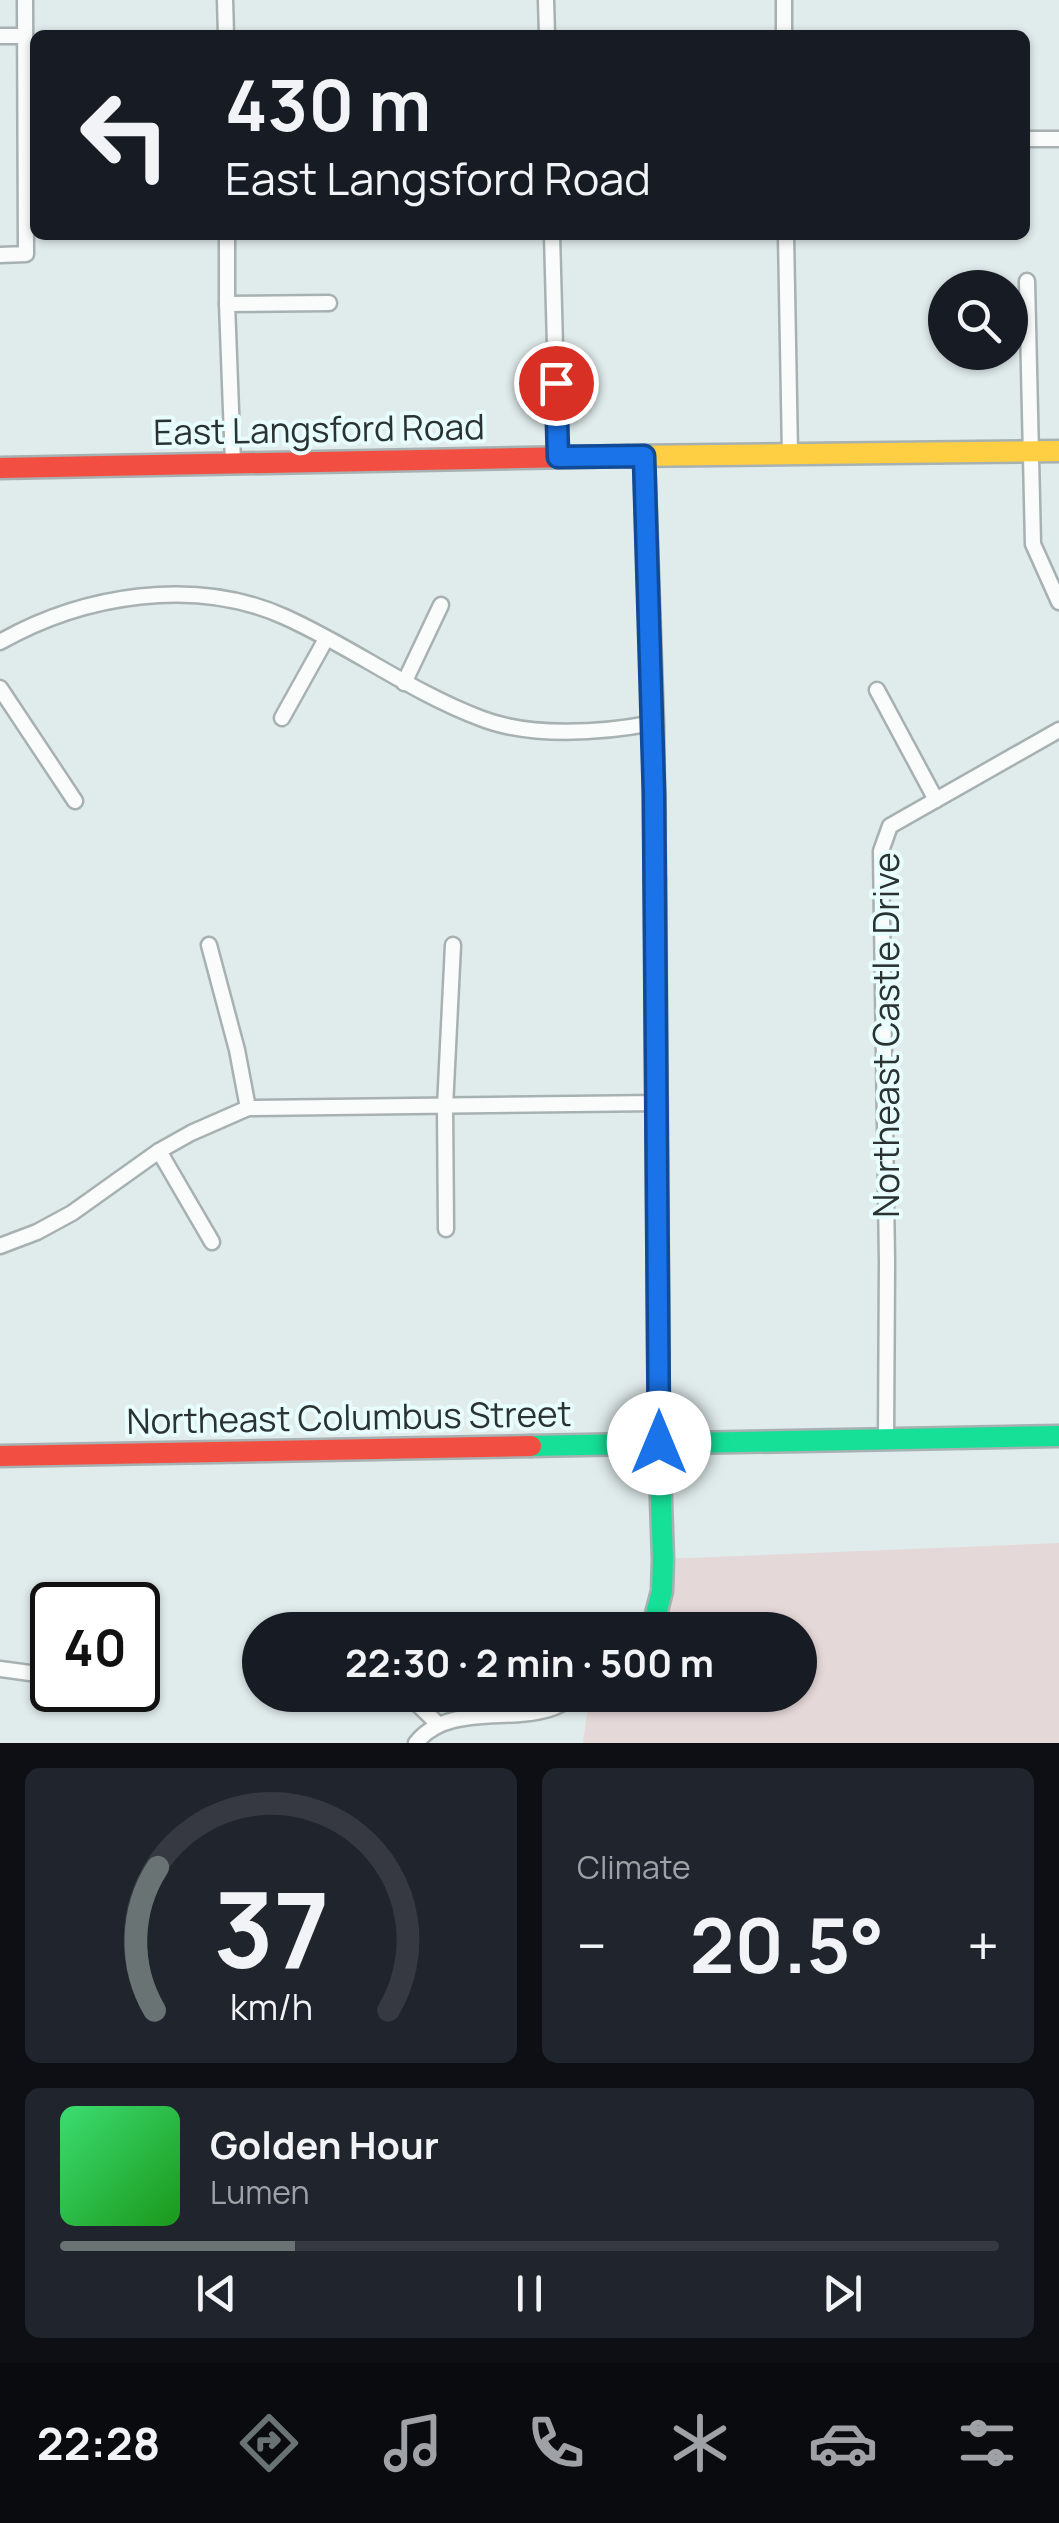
<!DOCTYPE html>
<html lang="en">
<head>
<meta charset="utf-8">
<style>
	body { margin:0; font-family:Manrope,sans-serif; background:#20242c; color:#f1f3f6; height:100vh; display:flex; flex-direction:column; font-size:38px; white-space:nowrap }
	* { box-sizing:border-box; margin:0 }
	p { font-size:32px; color:#9ea1a6 }
	.icon { flex:none; width:55px; height:55px; fill:none; stroke:currentColor; stroke-width:2; stroke-linecap:round; stroke-linejoin:round }
	.map { position:relative; height:1743px; overflow:hidden }
	.side { display:flex; flex-direction:column; gap:25px; padding:25px; background:#0d0f14; flex:1 }
	.side>* { flex:none }
	.hud { position:absolute; left:30px; top:30px; width:1000px; height:210px; border-radius:15px; box-shadow:0 2px 8px #0004; background:#171b24; color:#f1f3f6; overflow:hidden }
	.fabs { position:absolute; left:928px; top:270px; display:grid; gap:20px }
	.fabs a { display:grid; place-items:center; width:100px; height:100px; border-radius:50%; background:#171b24; box-shadow:0 2px 8px #0004; font-size:50px }
	.speed { position:absolute; left:30px; top:1582px; display:flex; gap:20px; font-size:50px; font-weight:700; text-align:center }
	.speed>* { display:grid; place-content:center; width:130px; height:130px; border-radius:50%; background:#171b24; box-shadow:0 2px 8px #0004; line-height:1 }
	.speed .limit { border:5px solid #111; border-radius:15px; background:#fff; color:#111 }
	.pin { position:absolute; display:grid; place-items:center; width:85px; height:85px; color:#fff; margin:-42px; border:5px solid #fff; border-radius:50%; box-shadow:0 2px 10px #0007 }
	.me { position:absolute; width:110px; margin:-55px; rotate:0deg; stroke-linejoin:round; filter:drop-shadow(0 0 8px #0008) }
	.turn { display:flex; align-items:center; gap:35px; height:210px; padding:0 30px; font-size:45px }
	.turn .icon { width:130px; height:130px; stroke-width:2.5 }
	.turn b { display:block; font-size:70px; line-height:85px }
	.big { font-size:75px; font-weight:700; line-height:1.1 }
	.side .widget { flex:1; display:flex; flex-direction:column; justify-content:center; gap:15px; min-width:0; padding:0 35px; border-radius:15px; background:#20242c }
	.side .dial { align-items:center; gap:0 }
	.dial svg { height:260px; overflow:visible; fill:none; stroke:#363941; stroke-width:7; stroke-linecap:round; text-anchor:middle }
	.dial text { fill:#f1f3f6; stroke:none }
	.song { display:flex; align-items:center; gap:30px }
	.cover { width:120px; height:120px; border-radius:15px; background:linear-gradient(135deg,hsl(140 70% 55%),hsl(120 70% 35%)) }
	.played { height:10px; border-radius:5px; background:linear-gradient(90deg,#6a7373 25%,#363941 25%) }
	.keys { display:flex; justify-content:space-around; direction:ltr }
	.heat { display:flex; justify-content:space-between; align-items:center; font-size:55px; direction:ltr }
	.side .tiles { flex:1; display:grid; gap:25px; grid-template-columns:1fr 1fr }
	.widget:last-child { grid-column:span 2 }
	.trip { position:absolute; left:242px; top:1612px; width:575px; height:100px; border-radius:50px; background:#171b24; box-shadow:0 2px 8px #0004; font-weight:700; line-height:100px; text-align:center }
	.dock { display:flex; height:160px; justify-content:space-around; align-items:center; background:#090b0e; color:#9ea1a6 }
	.dock .icon { width:70px; height:70px }
	.dock .on { color:#6a7373 }
	.dock b { font-size:45px; color:#f1f3f6 }
	.map>svg:first-child { display:block }
	.green { fill:#e5d8d9 }
	.lines { fill:none; stroke-linecap:round; stroke-linejoin:round }
	.street-casing { stroke:#a8b1b1; stroke-width:19 }
	.fast-casing { stroke:#a8b1b1; stroke-width:25 }
	.slow-casing { stroke:#a8b1b1; stroke-width:25 }
	.jam-casing { stroke:#a8b1b1; stroke-width:25 }
	.street { stroke:#fafcfc; stroke-width:14 }
	.fast { stroke:#16e098; stroke-width:20 }
	.slow { stroke:#ffcf43; stroke-width:20 }
	.jam { stroke:#f24e42; stroke-width:20 }
	.route-casing { stroke:#114b97; stroke-width:25 }
	.route { stroke:#1a73e8; stroke-width:18 }
	.labels { text-anchor:middle; dominant-baseline:central; stroke-width:8; stroke-linejoin:round; paint-order:stroke }
	.street-label { font-size:35px; fill:#2a3232; stroke:#e8fdfe }
</style>
</head>
<body>
<div class="map">
<svg width="1059" height="1743" viewBox="0 0 1059 1743">
	<rect width="100%" height="100%" fill="#e0ebeb"/>
	<path class="green" d="M1059,1543V1743H583L588,1705L595,1695H800V1630H647L663,1559Z"/>
	<g class="lines">
		<g class="street-casing">
			<g id="street">
				<path d="M225,0L226,35"/>
				<path d="M546,0L547,35"/>
				<path d="M784,0V35"/>
				<path d="M0,36H25"/>
				<path d="M1025,139H1059"/>
				<path d="M227,235V304L233,463"/>
				<path d="M552,235L558,457"/>
				<path d="M786,235L790,454"/>
				<path d="M0,255L26,254L25,0"/>
				<path d="M1027,281L1033,544L1059,602"/>
				<path d="M227,304L329,303"/>
				<path d="M0,642C83,595 195,576 285,617C352,647 411,692 480,718C530,738 602,733 653,723"/>
				<path d="M404,683L441,605"/>
				<path d="M0,688L75,801"/>
				<path d="M877,690L936,800"/>
				<path d="M282,718L326,639"/>
				<path d="M209,945L237,1050L248,1108"/>
				<path d="M159,1151L212,1242"/>
				<path d="M446,1229L445,1107L453,945"/>
				<path d="M0,1246L37,1232L72,1213L159,1151L191,1133L248,1108L658,1103"/>
				<path d="M886,1440L887,1262L881,851L890,826L1059,730"/>
				<path d="M0,1669L52,1676"/>
				<path d="M408,1695L438,1724"/>
				<path d="M416,1743C447,1704 507,1722 549,1709C559,1706 569,1700 577,1695"/>
			</g>
		</g>
		<g class="fast-casing">
			<g id="fast">
				<path d="M531,1446L1059,1436"/>
				<path d="M647,1630L655,1618L662,1591L663,1559L659,1443L655,880"/>
			</g>
		</g>
		<g class="slow-casing">
			<path id="slow" d="M627,456L1059,451"/>
		</g>
		<g class="jam-casing">
			<g id="jam">
				<path d="M644,456L653,723L655,880"/>
				<path d="M0,468L627,456"/>
				<path d="M0,1456L531,1446"/>
			</g>
		</g>
		<use href="#street" class="street"/>
		<use href="#fast" class="fast"/>
		<use href="#slow" class="slow"/>
		<use href="#jam" class="jam"/>
	</g>
	<g class="lines">
		<g class="route-casing">
			<path id="route" d="M556,383L558,457L644,456L654,793L659,1443"/>
		</g>
		<use href="#route" class="route"/>
	</g>
	<g class="labels">
		<g class="street-label">
			<text transform="translate(319 429) rotate(-1)">East Langsford Road</text>
			<text transform="translate(886 1035) rotate(-90)">Northeast Castle Drive</text>
			<text transform="translate(349 1417) rotate(-1)">Northeast Columbus Street</text>
		</g>
	</g>
</svg>
<div class="fabs">
<a><svg class="icon" aria-label="search" viewBox="0 0 24 24"><circle cx="10" cy="10" r="6"/><path d="M15 15l6 6"/></svg></a>
</div>
<div class="speed"><div class="limit">40</div></div>
<div class="pin" style="left:556px;top:383px;background:#d93025"><svg class="icon" aria-label="arrive" viewBox="0 0 24 24"><path d="M6 21V4h12l-3 4 3 4H6"/></svg></div>
<svg class="me" style="left:659px;top:1443px" viewBox="-20 -20 40 40"><circle r="19" fill="#fff"/><path d="M0-13L10 11 0 6-10 11z" fill="#1a73e8"/></svg>
<div class="trip">22:30 · 2 min · 500 m</div>
<div class="hud">
<div class="turn"><svg class="icon" aria-label="left" viewBox="0 0 24 24"><path d="M17 20v-9H6M10 6l-5 5 5 5"/></svg><div><b>430 m</b>East Langsford Road</div></div>
</div>
</div>
<section class="side">
<div class="tiles">
<div class="widget dial"><svg viewBox="0 0 100 80">
<path d="M14 69A42 42 0 1 1 86 69"/>
<path d="M14 69A42 42 0 0 1 15 25" stroke="#6a7373"/>
<text x="50" y="56" font-size="32" font-weight="700">37</text>
<text x="50" y="72" font-size="11">km/h</text>
</svg></div>
<div class="widget"><p>Climate</p>
<div class="heat"><a>−</a><b class="big">20.5°</b><a>+</a></div>
</div>
<div class="widget">
<div class="song"><i class="cover"></i><div><b>Golden Hour</b><p>Lumen</p></div></div>
<div class="played"></div>
<div class="keys"><svg class="icon" aria-label="previous" viewBox="0 0 24 24"><path d="M18 5L8 12l10 7zM5 5v14"/></svg><svg class="icon" aria-label="pause" viewBox="0 0 24 24"><path d="M8 5v14M16 5v14"/></svg><svg class="icon" aria-label="next" viewBox="0 0 24 24"><path d="M6 5l10 7-10 7zM19 5v14"/></svg></div>
</div>
</div>
</section>
<nav class="dock">
<b>22:28</b>
<svg class="icon on" aria-label="directions" viewBox="0 0 24 24"><path d="M12 3l9 9-9 9-9-9zM9 14v-3h6M13 9l2 2-2 2"/></svg>
<svg class="icon" aria-label="music" viewBox="0 0 24 24"><path d="M9 18V5l10-2v13"/><circle cx="6" cy="18" r="3"/><circle cx="16" cy="16" r="3"/></svg>
<svg class="icon" aria-label="phone" viewBox="0 0 24 24"><path d="M5 4h4l2 5-3 2q2 4 5 5l2-3 5 2v4C11 20 4 13 5 4z"/></svg>
<svg class="icon" aria-label="climate" viewBox="0 0 24 24"><path d="M12 3v18M4 7l16 10M4 17L20 7"/></svg>
<svg class="icon" aria-label="car" viewBox="0 0 24 24"><path d="M5 17H2v-5l4-1 3-4h7l3 4 3 1v5h-3M9 17h6M6 11h13"/><circle cx="7" cy="17" r="2"/><circle cx="17" cy="17" r="2"/></svg>
<svg class="icon" aria-label="filters" viewBox="0 0 24 24"><path d="M4 7h16M4 17h16"/><circle cx="9" cy="7" r="2"/><circle cx="15" cy="17" r="2"/></svg>
</nav>
</body>
</html>
